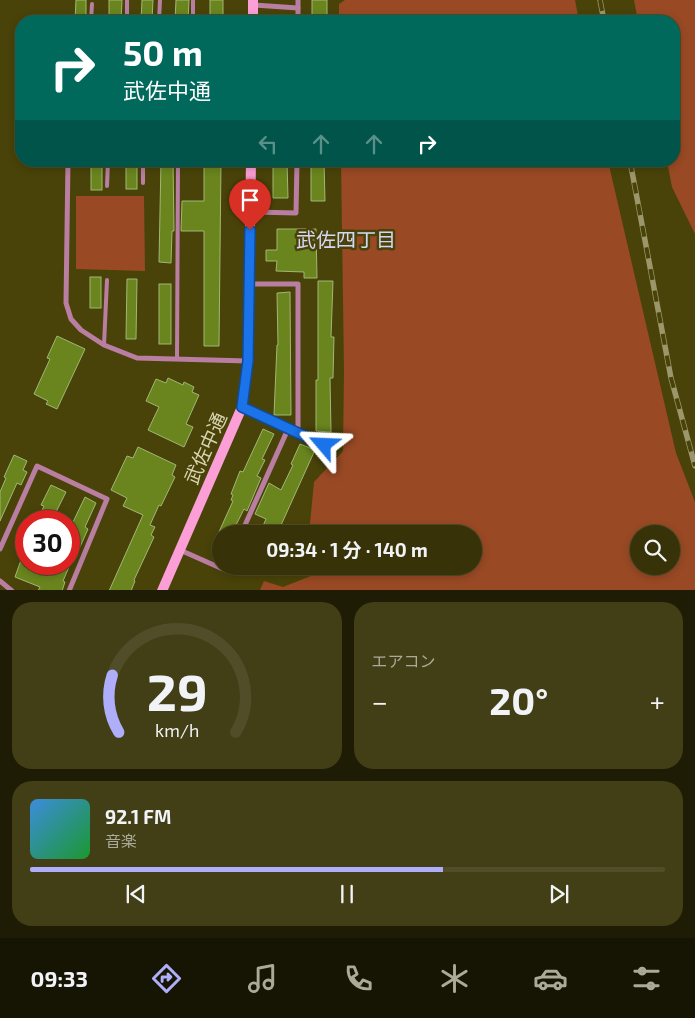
<!DOCTYPE html>
<html lang="ja">
<head>
<meta charset="utf-8">
<style>
	body { margin:0; font-family:"Exo 2","Noto Sans JP",sans-serif; background:#423e15; color:#f1f3f6; height:100vh; display:flex; flex-direction:column; font-size:19px; white-space:nowrap }
	* { box-sizing:border-box; margin:0 }
	p { font-size:16px; color:#aaaa9b }
	.icon { flex:none; width:28px; height:28px; fill:none; stroke:currentColor; stroke-width:2; stroke-linecap:round; stroke-linejoin:round }
	.map { position:relative; height:590px; overflow:hidden }
	.panel { display:flex; flex-direction:column; gap:12px; padding:12px; background:#1e1c04; flex:1 }
	.panel>* { flex:none }
	.hud { position:absolute; left:15px; top:15px; width:665px; height:152px; border-radius:20px; box-shadow:0 2px 8px #0003,0 0 0 1px #514d28; background:#00695c; color:#fff; overflow:hidden }
	.buttons { position:absolute; left:630px; top:525px; display:grid; gap:10px }
	.buttons a { display:grid; place-items:center; width:50px; height:50px; border-radius:50%; background:#373207; box-shadow:0 2px 8px #0003,0 0 0 1px #514d28; font-size:25px }
	.speed { position:absolute; left:15px; top:510px; display:flex; gap:10px; font-size:25px; font-weight:700; text-align:center }
	.speed>* { display:grid; place-content:center; width:65px; height:65px; border-radius:50%; background:#373207; box-shadow:0 2px 8px #0003,0 0 0 1px #514d28; line-height:1 }
	.speed .limit { border:8px solid #d22; background:#fff; color:#111 }
	.pin { position:absolute; display:grid; place-items:center; width:42px; height:42px; color:#fff; margin:-51px -21px; border-radius:50% 50% 50% 0; rotate:-45deg; box-shadow:0 0 5px #0007 }
	.pin .icon { rotate:45deg }
	.me { position:absolute; width:55px; margin:-28px; rotate:296deg; stroke-linejoin:round; filter:drop-shadow(0 0 4px #0008) }
	.turn { display:flex; align-items:center; gap:18px; height:105px; padding:0 25px; font-size:22px }
	.turn .icon { width:65px; height:65px; stroke-width:2.5 }
	.turn b { display:block; font-size:35px; line-height:42px }
	.lanes { display:flex; align-items:center; height:48px; padding:0 25px; background:#0003; justify-content:center; gap:25px; direction:ltr }
	.lanes .off { opacity:.35 }
	.big { font-size:38px; font-weight:700; line-height:1.1 }
	.panel .card { flex:1; display:flex; flex-direction:column; justify-content:center; gap:8px; min-width:0; padding:0 18px; border-radius:20px; background:#423e15 }
	.panel .dial { align-items:center; gap:0 }
	.dial svg { height:130px; overflow:visible; fill:none; stroke:#514d28; stroke-width:7; stroke-linecap:round; text-anchor:middle }
	.dial text { fill:#f1f3f6; stroke:none }
	.song { display:flex; align-items:center; gap:15px }
	.cover { width:60px; height:60px; border-radius:8px; background:linear-gradient(135deg,hsl(210 70% 55%),hsl(130 70% 35%)) }
	.played { height:5px; border-radius:2px; background:linear-gradient(90deg,#aeaefa 65%,#514d28 65%) }
	.keys { display:flex; justify-content:space-around; direction:ltr }
	.heat { display:flex; justify-content:space-between; align-items:center; font-size:28px; direction:ltr }
	.panel .tiles { flex:1; display:grid; gap:12px; grid-template-columns:1fr 1fr }
	.card:last-child { grid-column:span 2 }
	.trip { position:absolute; left:212px; top:525px; width:270px; height:50px; border-radius:25px; background:#373207; box-shadow:0 2px 8px #0003,0 0 0 1px #514d28; font-weight:700; line-height:50px; text-align:center }
	.tab-bar { display:flex; height:80px; justify-content:space-around; align-items:center; background:#161403; color:#aaaa9b }
	.tab-bar .icon { width:35px; height:35px }
	.tab-bar .selected { color:#aeaefa }
	.tab-bar b { font-size:22px; color:#f1f3f6 }
	.map>svg:first-child { display:block }
	.green { fill:#994924; fill-rule:evenodd }
	.building { fill:#6a851e; stroke:#a1b775 }
	.lines { fill:none; stroke-linecap:round; stroke-linejoin:round }
	.lane { stroke:#b97ea1; stroke-width:4 }
	.street { stroke:#b97ea1; stroke-width:5 }
	.secondary { stroke:#fb9fd6; stroke-width:10 }
	.rail-casing { stroke:#9b976a; stroke-width:5.5 }
	.rail { stroke:#494309; stroke-width:4; stroke-dasharray:11; stroke-linecap:butt }
	.route-casing { stroke:#114b97; stroke-width:12 }
	.route { stroke:#1a73e8; stroke-width:9 }
	.labels { text-anchor:middle; dominant-baseline:central; stroke-width:5; stroke-linejoin:round; paint-order:stroke }
	.street-label { font-size:19px; fill:#d8d5b2; stroke:#494309 }
	.neighbourhood-label { font-size:20px; fill:#d5d6f3; stroke:#494309 }
</style>
</head>
<body>
<div class="map">
<svg width="695" height="591" viewBox="0 0 695 591">
	<rect width="100%" height="100%" fill="#494309"/>
	<g class="green">
		<path d="M345,0H575L579,21H339V4Z"/>
		<path d="M634,0H695V234L672,187L667,161H674V21H638Z"/>
		<path d="M341,161H608L676,453L695,502V590H260L264,581L283,587L336,566H474V534H309L314,482L343,451L344,370ZM639,534H671V566H639Z"/>
		<path d="M76,196H144L145,271L76,269Z"/>
	</g>
	<g class="building">
		<path d="M76,0H86V21H75Z"/>
		<path d="M109,0H122L121,21H109Z"/>
		<path d="M142,0H153L152,21H141Z"/>
		<path d="M176,0H189L188,21H175Z"/>
		<rect x="210" y="0" width="13" height="21"/>
		<path d="M312,0H327V17L312,16Z"/>
		<rect x="91" y="161" width="11" height="29"/>
		<rect x="126" y="161" width="11" height="28"/>
		<path d="M161,161H173L174,231H172L171,263L159,262Z"/>
		<path d="M204,161H221L219,346H204V231H181L182,201H204Z"/>
		<path d="M273,161H287L288,198H273Z"/>
		<path d="M311,161H324L325,201H311Z"/>
		<path d="M277,229H316L317,278H304V272L276,271L277,261H266V250H277Z"/>
		<rect x="90" y="277" width="11" height="31"/>
		<path d="M127,279H137L136,339H126Z"/>
		<path d="M318,281H333L331,337H334L333,378H330L331,432L316,431V380H318Z"/>
		<rect x="159" y="284" width="12" height="60"/>
		<path d="M290,292L291,415H274L277,345H278L277,293Z"/>
		<path d="M57,336L85,349L57,409L46,404L48,401L34,394L50,359L47,358Z"/>
		<path d="M168,378L183,385L184,382L194,387L192,392L199,395L186,424L193,427L184,447L148,430L159,407L146,401L156,379L166,383Z"/>
		<path d="M263,429L274,434L262,459L265,460L257,476L261,478L247,511L244,509L234,529L232,528L230,534H218L233,501L231,500L233,495L231,494L240,471L243,472Z"/>
		<path d="M300,444L315,450L277,534H262L264,529L262,528L266,519L255,514L269,483L281,490L293,465L291,464Z"/>
		<path d="M138,447L176,465L172,475L175,477L161,506L159,505L150,525L155,527L151,535L154,537L134,580L135,581L131,591H109L143,515L123,506L127,498L111,490L127,456L133,458Z"/>
		<path d="M14,455L27,461L23,470L27,472L21,485L17,483L0,521V492L6,478L4,477Z"/>
		<path d="M51,485L66,492L55,514L73,522L85,497L96,503L85,527L88,529L80,547L78,546L63,581L65,582L62,591H38L40,587L15,577L21,560L26,562V564L33,565L32,568L50,576L55,564H69V521H37L44,506L41,505Z"/>
	</g>
	<g class="lines">
		<g class="lane">
			<path d="M91,21L92,4"/>
			<path d="M127,21V0"/>
			<path d="M159,21L160,0"/>
			<path d="M193,21V0"/>
			<path d="M143,161V183"/>
			<path d="M107,186L108,161"/>
			<path d="M104,345L107,280"/>
			<path d="M177,359L178,161"/>
		</g>
		<g class="street">
			<path d="M253,5L298,8"/>
			<path d="M298,21V0"/>
			<path d="M68,161L66,303L71,319L81,330L104,345L137,358L248,361"/>
			<path d="M250,212L296,213L297,161"/>
			<path d="M249,284H298V433"/>
			<path d="M242,407L324,445"/>
			<path d="M241,534L288,429"/>
			<path d="M0,549L37,466L107,499L69,591"/>
			<path d="M180,550L225,570L227,566"/>
			<path d="M0,581L12,591"/>
		</g>
		<g class="secondary">
			<path d="M253,21V0"/>
			<path d="M162,591L242,407L248,361L251,161"/>
		</g>
		<g class="rail-casing">
			<g id="rail">
				<path d="M600,0L604,21"/>
				<path d="M630,161L671,378L695,466"/>
			</g>
		</g>
		<use href="#rail" class="rail"/>
	</g>
	<g class="lines">
		<g class="route-casing">
			<path id="route" d="M250,230L248,361L242,407L324,445"/>
		</g>
		<use href="#route" class="route"/>
	</g>
	<g class="labels">
		<g class="street-label">
			<text transform="translate(205 448) rotate(-66)">武佐中通</text>
		</g>
		<g class="neighbourhood-label">
			<text x="346" y="239">武佐四丁目</text>
		</g>
	</g>
</svg>
<div class="buttons">
<a><svg class="icon" aria-label="search" viewBox="0 0 24 24"><circle cx="10" cy="10" r="6"/><path d="M15 15l6 6"/></svg></a>
</div>
<div class="speed"><div class="limit">30</div></div>
<div class="pin" style="left:250px;top:230px;background:#d93025"><svg class="icon" aria-label="arrive" viewBox="0 0 24 24"><path d="M6 21V4h12l-3 4 3 4H6"/></svg></div>
<svg class="me" style="left:324px;top:445px" viewBox="-20 -20 40 40"><path d="M0-17L14 15 0 8-14 15z" fill="#1a73e8" stroke="#fff" stroke-width="4"/></svg>
<div class="trip">09:34 · 1 分 · 140 m</div>
<div class="hud">
<div class="turn"><svg class="icon" aria-label="right" viewBox="0 0 24 24"><path d="M7 20v-9h11M14 6l5 5-5 5"/></svg><div><b>50 m</b>武佐中通</div></div>
<div class="lanes"><svg class="icon off" aria-label="left" viewBox="0 0 24 24"><path d="M17 20v-9H6M10 6l-5 5 5 5"/></svg><svg class="icon off" aria-label="ahead" viewBox="0 0 24 24"><path d="M12 20V5M6 11l6-6 6 6"/></svg><svg class="icon off" aria-label="ahead" viewBox="0 0 24 24"><path d="M12 20V5M6 11l6-6 6 6"/></svg><svg class="icon" aria-label="right" viewBox="0 0 24 24"><path d="M7 20v-9h11M14 6l5 5-5 5"/></svg></div>
</div>
</div>
<section class="panel">
<div class="tiles">
<div class="card dial"><svg viewBox="0 0 100 80">
<path d="M14 69A42 42 0 1 1 86 69"/>
<path d="M14 69A42 42 0 0 1 10 34" stroke="#aeaefa"/>
<text x="50" y="56" font-size="32" font-weight="700">29</text>
<text x="50" y="72" font-size="11">km/h</text>
</svg></div>
<div class="card"><p>エアコン</p>
<div class="heat"><a>−</a><b class="big">20°</b><a>+</a></div>
</div>
<div class="card">
<div class="song"><i class="cover"></i><div><b>92.1 FM</b><p>音楽</p></div></div>
<div class="played"></div>
<div class="keys"><svg class="icon" aria-label="previous" viewBox="0 0 24 24"><path d="M18 5L8 12l10 7zM5 5v14"/></svg><svg class="icon" aria-label="pause" viewBox="0 0 24 24"><path d="M8 5v14M16 5v14"/></svg><svg class="icon" aria-label="next" viewBox="0 0 24 24"><path d="M6 5l10 7-10 7zM19 5v14"/></svg></div>
</div>
</div>
</section>
<nav class="tab-bar">
<b>09:33</b>
<svg class="icon selected" aria-label="directions" viewBox="0 0 24 24"><path d="M12 3l9 9-9 9-9-9zM9 14v-3h6M13 9l2 2-2 2"/></svg>
<svg class="icon" aria-label="music" viewBox="0 0 24 24"><path d="M9 18V5l10-2v13"/><circle cx="6" cy="18" r="3"/><circle cx="16" cy="16" r="3"/></svg>
<svg class="icon" aria-label="phone" viewBox="0 0 24 24"><path d="M5 4h4l2 5-3 2q2 4 5 5l2-3 5 2v4C11 20 4 13 5 4z"/></svg>
<svg class="icon" aria-label="climate" viewBox="0 0 24 24"><path d="M12 3v18M4 7l16 10M4 17L20 7"/></svg>
<svg class="icon" aria-label="car" viewBox="0 0 24 24"><path d="M5 17H2v-5l4-1 3-4h7l3 4 3 1v5h-3M9 17h6M6 11h13"/><circle cx="7" cy="17" r="2"/><circle cx="17" cy="17" r="2"/></svg>
<svg class="icon" aria-label="filters" viewBox="0 0 24 24"><path d="M4 7h16M4 17h16"/><circle cx="9" cy="7" r="2"/><circle cx="15" cy="17" r="2"/></svg>
</nav>
</body>
</html>
